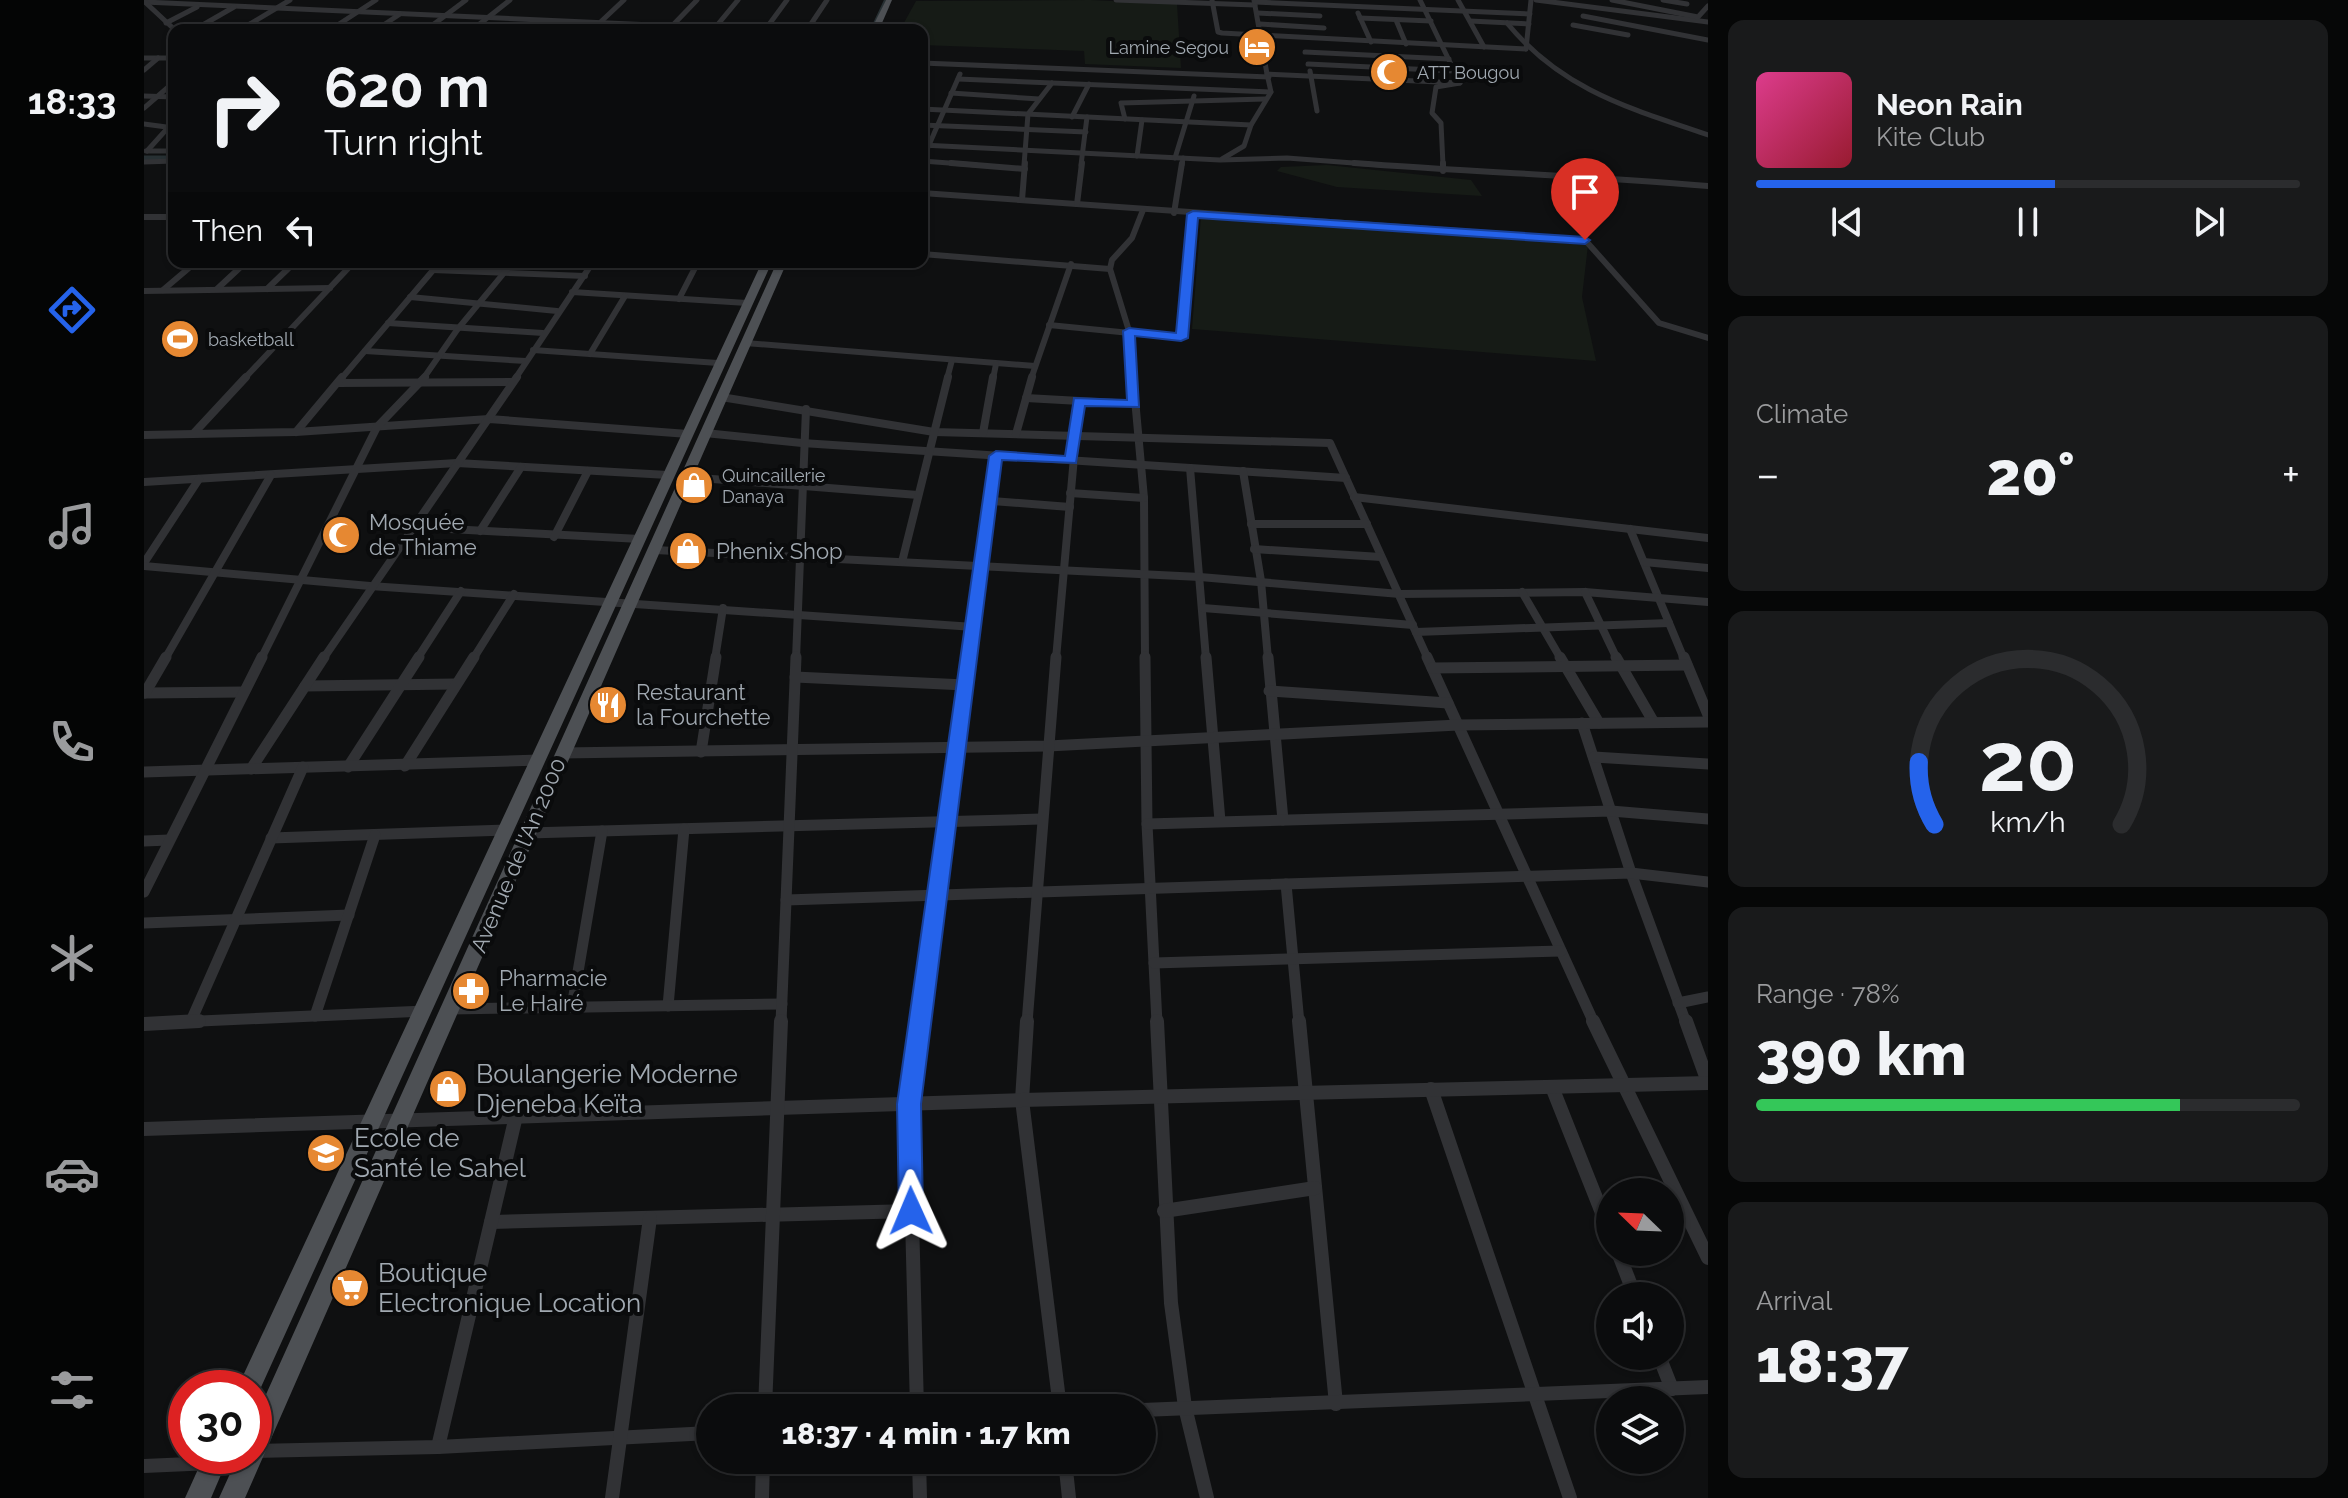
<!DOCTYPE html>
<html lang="en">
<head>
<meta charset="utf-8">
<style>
	body { margin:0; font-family:Raleway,sans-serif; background:#191a1b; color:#f1f3f6; height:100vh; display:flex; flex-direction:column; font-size:30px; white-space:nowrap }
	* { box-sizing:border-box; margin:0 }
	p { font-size:26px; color:#9a9b9d }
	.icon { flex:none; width:44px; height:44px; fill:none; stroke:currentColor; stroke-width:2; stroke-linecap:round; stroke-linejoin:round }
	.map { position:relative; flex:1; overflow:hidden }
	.sheet { display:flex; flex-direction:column; gap:20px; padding:20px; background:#060707; width:640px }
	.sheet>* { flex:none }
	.top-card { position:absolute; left:24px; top:24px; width:760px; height:244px; border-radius:16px; box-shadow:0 2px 6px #0004,0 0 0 2px #2b2c2e; background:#0b0c0d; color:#f1f3f6; overflow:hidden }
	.needle { width:52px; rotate:293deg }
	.buttons { position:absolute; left:1452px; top:1178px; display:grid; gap:16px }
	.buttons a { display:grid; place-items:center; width:88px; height:88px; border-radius:50%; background:#0b0c0d; box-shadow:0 2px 6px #0004,0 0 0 2px #2b2c2e; font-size:40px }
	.speed { position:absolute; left:24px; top:1370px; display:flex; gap:16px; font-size:40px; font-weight:700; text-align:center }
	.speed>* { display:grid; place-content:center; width:104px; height:104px; border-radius:50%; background:#0b0c0d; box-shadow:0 2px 6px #0004,0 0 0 2px #2b2c2e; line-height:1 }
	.speed .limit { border:12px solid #d22; background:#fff; color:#111 }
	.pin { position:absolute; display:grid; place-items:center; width:68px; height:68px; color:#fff; margin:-82px -34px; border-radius:50% 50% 50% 0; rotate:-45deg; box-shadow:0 0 8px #0007 }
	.pin .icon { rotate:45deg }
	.me { position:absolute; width:88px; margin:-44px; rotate:359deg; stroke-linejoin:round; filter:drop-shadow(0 0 6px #0008) }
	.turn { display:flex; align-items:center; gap:28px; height:168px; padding:0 24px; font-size:36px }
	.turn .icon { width:104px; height:104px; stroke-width:2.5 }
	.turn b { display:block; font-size:56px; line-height:68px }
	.then { display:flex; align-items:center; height:76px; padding:0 24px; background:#0003; gap:16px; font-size:30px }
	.big { font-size:60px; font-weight:800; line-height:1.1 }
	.sheet .card { flex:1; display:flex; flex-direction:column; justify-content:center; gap:12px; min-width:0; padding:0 28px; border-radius:16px; background:#191a1b }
	.sheet .dial { align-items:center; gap:0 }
	.dial svg { height:208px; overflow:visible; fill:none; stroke:#2b2c2e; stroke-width:7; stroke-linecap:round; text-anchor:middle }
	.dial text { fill:#f1f3f6; stroke:none }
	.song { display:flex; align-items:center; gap:24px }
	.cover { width:96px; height:96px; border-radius:12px; background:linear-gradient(135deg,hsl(330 70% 55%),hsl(350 70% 35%)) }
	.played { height:8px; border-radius:4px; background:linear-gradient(90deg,#2563eb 55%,#2b2c2e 55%) }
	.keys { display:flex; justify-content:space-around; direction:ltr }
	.heat { display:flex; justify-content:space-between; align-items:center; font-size:44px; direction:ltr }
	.charge { height:12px; border-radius:6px; background:linear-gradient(90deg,#34c759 78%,#2b2c2e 0) }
	.trip { position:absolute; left:552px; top:1394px; width:460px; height:80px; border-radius:40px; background:#0b0c0d; box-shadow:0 2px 6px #0004,0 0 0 2px #2b2c2e; font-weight:800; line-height:80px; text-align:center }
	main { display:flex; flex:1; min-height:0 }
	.dock { display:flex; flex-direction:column; width:144px; justify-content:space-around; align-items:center; background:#040505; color:#9a9b9d }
	.dock .icon { width:56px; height:56px }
	.dock .selected { color:#2563eb }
	.dock b { font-size:36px; color:#f1f3f6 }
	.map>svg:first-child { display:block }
	.green { fill:#161b16 }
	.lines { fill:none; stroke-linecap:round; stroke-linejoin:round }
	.stream { stroke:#273033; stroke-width:2 }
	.canal { stroke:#273033; stroke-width:5 }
	.street-far4 { stroke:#313235; stroke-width:5 }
	.street-far3 { stroke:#313235; stroke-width:6 }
	.street-far2 { stroke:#313235; stroke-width:8 }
	.street-far1 { stroke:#313235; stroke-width:11 }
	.street { stroke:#313235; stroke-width:14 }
	.primary { fill:#4d5054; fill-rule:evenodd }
	.route { fill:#2563eb; stroke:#184099; stroke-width:2 }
	.labels { text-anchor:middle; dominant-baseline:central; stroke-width:8; stroke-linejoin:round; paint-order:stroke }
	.far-poi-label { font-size:18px; fill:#a1a9b1; stroke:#0a0b0c; text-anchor:start }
	.poi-label { font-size:22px; fill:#a1a9b1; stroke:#0a0b0c; text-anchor:start }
	.street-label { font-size:22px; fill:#a1a9b1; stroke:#0a0b0c }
	.near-poi-label { font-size:26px; fill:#a1a9b1; stroke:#0a0b0c; text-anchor:start }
</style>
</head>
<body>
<main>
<nav class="dock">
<b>18:33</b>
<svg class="icon selected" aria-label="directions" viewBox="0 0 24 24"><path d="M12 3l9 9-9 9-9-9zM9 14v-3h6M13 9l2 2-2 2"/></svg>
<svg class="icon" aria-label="music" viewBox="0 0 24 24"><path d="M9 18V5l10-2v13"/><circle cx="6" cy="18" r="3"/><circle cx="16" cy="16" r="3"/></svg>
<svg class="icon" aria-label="phone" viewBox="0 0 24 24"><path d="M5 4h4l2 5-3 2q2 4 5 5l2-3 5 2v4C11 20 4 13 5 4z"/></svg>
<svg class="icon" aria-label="climate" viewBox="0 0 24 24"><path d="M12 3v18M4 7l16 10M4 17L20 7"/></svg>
<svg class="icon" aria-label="car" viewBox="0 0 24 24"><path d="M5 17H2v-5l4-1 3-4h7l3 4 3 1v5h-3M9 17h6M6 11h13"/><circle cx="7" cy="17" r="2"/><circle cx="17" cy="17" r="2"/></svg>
<svg class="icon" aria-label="filters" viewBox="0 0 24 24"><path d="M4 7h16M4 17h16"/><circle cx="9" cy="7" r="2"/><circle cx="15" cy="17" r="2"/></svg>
</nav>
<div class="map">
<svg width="1564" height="1498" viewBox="0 0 1564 1498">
	<rect width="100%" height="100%" fill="#0f1011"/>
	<g class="green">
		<path d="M946,0L1033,4L1037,68L941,64L940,51L778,45V30H756L772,1Z"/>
		<path d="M1183,165L1327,180L1338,196L1193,187L1133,171L1137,167Z"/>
		<path d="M1057,216L1444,245L1438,297L1452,361L1048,329Z"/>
	</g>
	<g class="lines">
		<path class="stream" d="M727,30L741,0"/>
		<path class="canal" d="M0,158H30"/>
		<g class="street-far4">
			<path d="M972,0L1111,5"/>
			<path d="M1068,0L1074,32L1078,33L1382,49"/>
			<path d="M1110,0L1123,74L1316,83"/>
			<path d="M1276,0L1316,83L1292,87L1288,113L1297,123L1299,165"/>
			<path d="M1314,0L1340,47"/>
			<path d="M1392,0L1564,22"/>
			<path d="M1468,0L1554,17L1564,6"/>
			<path d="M1519,0L1543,4"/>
			<path d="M0,2L620,30"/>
			<path d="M1,2L31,30"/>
			<path d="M1111,2L1386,14"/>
			<path d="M1113,13L1176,16"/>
			<path d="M1214,13L1227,42"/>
			<path d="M1439,16L1564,40"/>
			<path d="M1216,18L1287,21"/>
			<path d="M1252,20L1262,44"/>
			<path d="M1326,21L1385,24"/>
			<path d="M22,23L53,7"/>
			<path d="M1363,23C1418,90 1485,108 1564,135"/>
			<path d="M106,24L188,28"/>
			<path d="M1116,24L1180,28"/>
			<path d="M1429,25L1484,35"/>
			<path d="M528,26L553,0"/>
			<path d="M570,29L594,0"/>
			<path d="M50,30L90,7"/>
			<path d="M96,30L146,0"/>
			<path d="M186,30L232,0"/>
			<path d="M232,30L256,14"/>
			<path d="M282,30L322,0"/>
			<path d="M328,30L366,0"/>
			<path d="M448,30L480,0"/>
			<path d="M621,30L643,0"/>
			<path d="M663,30L683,0"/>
			<path d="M1382,49L1387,0"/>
			<path d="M1161,52L1305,59"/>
			<path d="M0,58H30"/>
			<path d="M778,63L1125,77"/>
			<path d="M1164,64L1311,71"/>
			<path d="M0,70L14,58"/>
			<path d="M1166,71L1173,111"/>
			<path d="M814,79L1127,92"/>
			<path d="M807,93L895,99"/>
			<path d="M0,96L30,97"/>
			<path d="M0,108L30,82"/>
			<path d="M778,109L1107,125"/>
			<path d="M928,117L945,84"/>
			<path d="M981,119L977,103L1121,99"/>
			<path d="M0,124L30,128"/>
			<path d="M778,125L942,132"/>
			<path d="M778,145L1076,160L1143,158L1236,165"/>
			<path d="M2,151H30"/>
			<path d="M3,151L30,121"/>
			<path d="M993,156L998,120"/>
			<path d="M1031,158L1050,96"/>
			<path d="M1078,159L1100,146L1107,125L1127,92L1123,74"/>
			<path d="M778,161L816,74"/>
			<path d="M778,161L832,165"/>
			<path d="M0,162L30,161"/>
			<path d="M880,165L884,114L908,83"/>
			<path d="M937,165L943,117"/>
			<path d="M1038,165L1039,158"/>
		</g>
		<g class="street-far3">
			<path d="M807,163L881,169"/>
			<path d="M1210,163C1328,172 1446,176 1564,186"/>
			<path d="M1299,163V171"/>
			<path d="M778,193L1441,240L1515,323L1564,338"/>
			<path d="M878,200L881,163"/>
			<path d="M933,204L938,163"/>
			<path d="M1030,213L1038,163"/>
			<path d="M0,217H30"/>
			<path d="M778,254L966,269"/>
			<path d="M289,270L441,276"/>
			<path d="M73,289L102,262"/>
			<path d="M123,289L151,262"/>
			<path d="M19,290L52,262"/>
			<path d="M0,291L186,288"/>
			<path d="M428,292L603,303"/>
			<path d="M266,297L413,311"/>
			<path d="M535,299L554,262"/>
			<path d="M244,323L399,333"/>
			<path d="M905,325L1037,338L1049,214"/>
			<path d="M601,343L891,366"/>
			<path d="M389,350L574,363"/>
			<path d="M221,351L382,361"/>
			<path d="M446,354L481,296"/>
			<path d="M100,379L210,262"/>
			<path d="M197,379L296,262"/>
			<path d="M279,379L313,330L369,262"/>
			<path d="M371,379L449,262"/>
			<path d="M803,379L808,360"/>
			<path d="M849,379L852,364"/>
			<path d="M887,379L927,264"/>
			<path d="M989,379L985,331L966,269L968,260L988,238L999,210"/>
		</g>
		<g class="street-far2">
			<path d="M989,377L1000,498L1001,659"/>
			<path d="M194,383L368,382"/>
			<path d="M577,397L790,432L1186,443L1284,659"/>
			<path d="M882,398L990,404"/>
			<path d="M152,432L198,377"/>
			<path d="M50,433L102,377"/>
			<path d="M561,433L658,443L1202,478"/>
			<path d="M839,433L849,377"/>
			<path d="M872,434L888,377"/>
			<path d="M0,435L152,432L345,419L544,434"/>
			<path d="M1046,468L1062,659"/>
			<path d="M1099,471L1117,581L1124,659"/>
			<path d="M543,477L774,495"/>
			<path d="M0,482L313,463L524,475"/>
			<path d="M926,493L1000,498"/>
			<path d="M1210,497L1564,538"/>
			<path d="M848,501L926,507"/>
			<path d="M1107,524H1223"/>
			<path d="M268,527L496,539"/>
			<path d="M1486,529L1540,659"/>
			<path d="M336,531L377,467"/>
			<path d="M410,537L444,471"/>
			<path d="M1110,549L1237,557"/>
			<path d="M511,550L1056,577L1256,594L1441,592L1564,602"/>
			<path d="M758,562L804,377"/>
			<path d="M1500,562L1564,568"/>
			<path d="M0,563L55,479"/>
			<path d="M0,566L226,586L830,627"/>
			<path d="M1378,592L1417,659"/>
			<path d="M1441,592L1473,659"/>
			<path d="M1059,608L1269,625"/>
			<path d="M1272,632L1525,623"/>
			<path d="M21,659L127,475"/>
			<path d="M117,659L233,427L281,377"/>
			<path d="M179,659L373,377"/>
			<path d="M273,659L317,591"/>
			<path d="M329,659L370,594"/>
			<path d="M571,659L579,608"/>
			<path d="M652,659L662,409"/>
			<path d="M826,659L852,456"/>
			<path d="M912,659L935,401"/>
		</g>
		<g class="street-far1">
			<path d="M1001,657L1003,824L1013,1023"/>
			<path d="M1062,657L1076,821"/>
			<path d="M1124,657L1139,820"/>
			<path d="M1283,657L1450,1023"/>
			<path d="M1416,657L1455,723"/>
			<path d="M1472,657L1509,721"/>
			<path d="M1540,657L1564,715"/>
			<path d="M1288,668L1543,665"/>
			<path d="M651,677L821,685"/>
			<path d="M161,686L311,684"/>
			<path d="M1125,691L1304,703"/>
			<path d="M0,693L100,692"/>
			<path d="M1,693L22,657"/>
			<path d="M1438,723L1487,873L1542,1023"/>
			<path d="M557,752L572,657"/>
			<path d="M418,753L904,746L1314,725L1564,722"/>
			<path d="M1450,757L1564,764"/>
			<path d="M261,766L330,657"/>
			<path d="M204,767L275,657"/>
			<path d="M107,769L180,657"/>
			<path d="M0,772L395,760"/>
			<path d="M1003,824L1467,811L1564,819"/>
			<path d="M384,833L897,819"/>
			<path d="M127,838L362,830"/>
			<path d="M0,841L25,840"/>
			<path d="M1142,884L1155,1023"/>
			<path d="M0,892L118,657"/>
			<path d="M642,900L1487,873L1564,882"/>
			<path d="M0,923L205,915"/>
			<path d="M1010,963L1417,951"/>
			<path d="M1534,1003L1564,997"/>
			<path d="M524,1006L540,829"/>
			<path d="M428,1007L458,831"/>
			<path d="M306,1009L638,1004"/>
			<path d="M171,1016L231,835"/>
			<path d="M47,1021L159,767"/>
			<path d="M12,1023L281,1011"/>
			<path d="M637,1023L652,657"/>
			<path d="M776,1023L827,657"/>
			<path d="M883,1023L912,657"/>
		</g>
		<g class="street">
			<path d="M883,1021L878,1100L916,1408"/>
			<path d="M1013,1021L1027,1303L1041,1407L1063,1498"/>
			<path d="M1155,1021L1192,1404"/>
			<path d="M1449,1021L1564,1258"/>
			<path d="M1542,1021L1564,1082"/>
			<path d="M0,1024L55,1021"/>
			<path d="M1408,1087L1466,1233"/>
			<path d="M1287,1089L1426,1498"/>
			<path d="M0,1129L878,1100L1564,1083"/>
			<path d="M1020,1211L1171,1188"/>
			<path d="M347,1222L767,1211"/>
			<path d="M1474,1252L1491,1296"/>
			<path d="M1515,1356L1528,1389"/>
			<path d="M621,1408L637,1021"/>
			<path d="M773,1408L765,1104L776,1021"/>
			<path d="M998,1410L1564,1387"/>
			<path d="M294,1447L372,1116"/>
			<path d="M110,1451L294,1447L566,1433"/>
			<path d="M775,1460L776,1498"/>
			<path d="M921,1460L925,1498"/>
			<path d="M0,1466L68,1463"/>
			<path d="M468,1498L506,1218"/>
			<path d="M618,1498L619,1460"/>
		</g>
		<g class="primary">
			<path d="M742,0H748L735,30H727Z"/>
			<path d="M618,262H628L113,1396L110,1398V1388H93L97,1380Z"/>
			<path d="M633,262H643L101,1498H75L94,1456H110V1421Z"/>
			<path d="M60,1456H85L67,1498H41Z"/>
		</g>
	</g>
	<path class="route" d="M1049,211L1441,237L1446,240L1441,244L1054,218L1044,338L1037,341L991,336L995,407L941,406L932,463L858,460L777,1104L779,1211L776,1220L767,1223L758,1220L755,1211L753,1104L845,456L852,451L921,456L930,398L983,400L979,331L985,328L1032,333L1043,214Z"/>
	<defs>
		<g id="hotel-disc" transform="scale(2)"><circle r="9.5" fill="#e68832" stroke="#0a0b0c"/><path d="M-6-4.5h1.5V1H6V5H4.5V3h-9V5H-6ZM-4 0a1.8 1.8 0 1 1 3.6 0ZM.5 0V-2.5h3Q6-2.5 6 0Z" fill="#fff"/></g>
		<g id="mosque-disc" transform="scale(2)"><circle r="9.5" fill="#e68832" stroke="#0a0b0c"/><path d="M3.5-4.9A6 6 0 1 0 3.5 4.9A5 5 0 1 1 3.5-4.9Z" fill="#fff"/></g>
		<g id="stadium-disc" transform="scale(2)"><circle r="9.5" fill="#e68832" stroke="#0a0b0c"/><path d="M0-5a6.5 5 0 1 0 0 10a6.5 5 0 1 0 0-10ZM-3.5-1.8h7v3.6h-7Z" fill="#fff"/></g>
		<g id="shop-disc" transform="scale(2)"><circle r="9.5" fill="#e68832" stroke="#0a0b0c"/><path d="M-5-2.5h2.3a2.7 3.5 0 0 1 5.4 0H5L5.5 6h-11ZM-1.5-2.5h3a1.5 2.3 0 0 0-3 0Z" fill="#fff"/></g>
		<g id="restaurant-disc" transform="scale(2)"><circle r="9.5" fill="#e68832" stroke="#0a0b0c"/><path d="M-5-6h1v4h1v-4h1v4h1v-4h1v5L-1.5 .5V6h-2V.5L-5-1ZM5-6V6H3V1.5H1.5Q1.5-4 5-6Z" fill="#fff"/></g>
		<g id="pharmacy-disc" transform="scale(2)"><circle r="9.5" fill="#e68832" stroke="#0a0b0c"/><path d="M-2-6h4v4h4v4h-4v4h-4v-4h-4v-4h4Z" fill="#fff"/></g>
		<g id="school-disc" transform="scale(2)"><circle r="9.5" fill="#e68832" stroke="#0a0b0c"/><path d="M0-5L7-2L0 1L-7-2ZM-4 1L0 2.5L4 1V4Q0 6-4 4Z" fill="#fff"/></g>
		<g id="supermarket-disc" transform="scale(2)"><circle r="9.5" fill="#e68832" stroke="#0a0b0c"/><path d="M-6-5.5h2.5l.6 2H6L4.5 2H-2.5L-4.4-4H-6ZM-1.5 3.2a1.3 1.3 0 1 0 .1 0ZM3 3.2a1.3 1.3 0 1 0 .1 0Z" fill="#fff"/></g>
	</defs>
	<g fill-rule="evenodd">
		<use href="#hotel-disc" x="1113" y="47"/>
		<use href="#mosque-disc" x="1245" y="72"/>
		<use href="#stadium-disc" x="36" y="339"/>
		<use href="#shop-disc" x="550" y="485"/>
		<use href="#mosque-disc" x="197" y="535"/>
		<use href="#shop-disc" x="544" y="551"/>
		<use href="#restaurant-disc" x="464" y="705"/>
		<use href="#pharmacy-disc" x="327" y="991"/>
		<use href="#shop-disc" x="304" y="1089"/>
		<use href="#school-disc" x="182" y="1153"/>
		<use href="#supermarket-disc" x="206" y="1288"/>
	</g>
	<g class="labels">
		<g class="far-poi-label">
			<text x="1085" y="47" text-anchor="end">Lamine Segou</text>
			<text x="1273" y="72">ATT Bougou</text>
			<text x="64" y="339">basketball</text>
			<text x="578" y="475">Quincaillerie<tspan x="578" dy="21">Danaya</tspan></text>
		</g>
		<g class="poi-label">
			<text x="225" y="522">Mosquée<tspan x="225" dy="25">de Thiame</tspan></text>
			<text x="572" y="551">Phenix Shop</text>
			<text x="492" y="692">Restaurant<tspan x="492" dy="25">la Fourchette</tspan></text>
			<text x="355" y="978">Pharmacie<tspan x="355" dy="25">Le Hairé</tspan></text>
		</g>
		<g class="street-label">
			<text transform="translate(374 855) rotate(-67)">Avenue de l'An 2000</text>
		</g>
		<g class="near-poi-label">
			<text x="332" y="1074">Boulangerie Moderne<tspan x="332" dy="30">Djeneba Keïta</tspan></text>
			<text x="210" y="1138">Ecole de<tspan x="210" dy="30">Santé le Sahel</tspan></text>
			<text x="234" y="1273">Boutique<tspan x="234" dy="30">Electronique Location</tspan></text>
		</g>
	</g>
</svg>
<div class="buttons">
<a><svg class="needle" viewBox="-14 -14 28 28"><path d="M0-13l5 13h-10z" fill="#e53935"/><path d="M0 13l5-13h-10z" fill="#9a9b9d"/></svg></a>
<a><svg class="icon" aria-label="sound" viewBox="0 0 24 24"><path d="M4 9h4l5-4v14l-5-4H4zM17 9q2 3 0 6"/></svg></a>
<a><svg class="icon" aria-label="layers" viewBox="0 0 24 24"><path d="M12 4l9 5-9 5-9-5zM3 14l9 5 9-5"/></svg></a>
</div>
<div class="speed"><div class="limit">30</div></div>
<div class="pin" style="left:1441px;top:240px;background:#d93025"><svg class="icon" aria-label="arrive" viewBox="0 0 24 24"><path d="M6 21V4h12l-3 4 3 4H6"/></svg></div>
<svg class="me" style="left:767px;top:1211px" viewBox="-20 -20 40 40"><path d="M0-17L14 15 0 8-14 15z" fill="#2563eb" stroke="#fff" stroke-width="4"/></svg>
<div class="trip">18:37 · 4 min · 1.7 km</div>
<div class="top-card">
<div class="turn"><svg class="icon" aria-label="right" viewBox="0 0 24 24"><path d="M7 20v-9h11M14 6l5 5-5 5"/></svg><div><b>620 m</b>Turn right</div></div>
<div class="then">Then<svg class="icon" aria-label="left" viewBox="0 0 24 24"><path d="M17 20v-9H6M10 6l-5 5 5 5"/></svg></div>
</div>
</div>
<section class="sheet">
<div class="card">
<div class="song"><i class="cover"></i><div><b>Neon Rain</b><p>Kite Club</p></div></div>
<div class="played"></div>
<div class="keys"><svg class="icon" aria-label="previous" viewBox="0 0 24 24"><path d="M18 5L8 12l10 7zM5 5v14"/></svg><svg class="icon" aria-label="pause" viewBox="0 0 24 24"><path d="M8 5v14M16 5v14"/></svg><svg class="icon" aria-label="next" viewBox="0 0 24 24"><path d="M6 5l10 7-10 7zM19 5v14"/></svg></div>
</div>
<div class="card"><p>Climate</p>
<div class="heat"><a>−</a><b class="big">20°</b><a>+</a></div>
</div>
<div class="card dial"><svg viewBox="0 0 100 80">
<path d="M14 69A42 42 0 1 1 86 69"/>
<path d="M14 69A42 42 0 0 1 8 45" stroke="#2563eb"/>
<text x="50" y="56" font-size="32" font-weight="700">20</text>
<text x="50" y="72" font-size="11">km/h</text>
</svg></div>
<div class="card"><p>Range · 78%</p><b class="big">390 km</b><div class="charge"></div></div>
<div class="card"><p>Arrival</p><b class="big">18:37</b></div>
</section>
</main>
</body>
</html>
